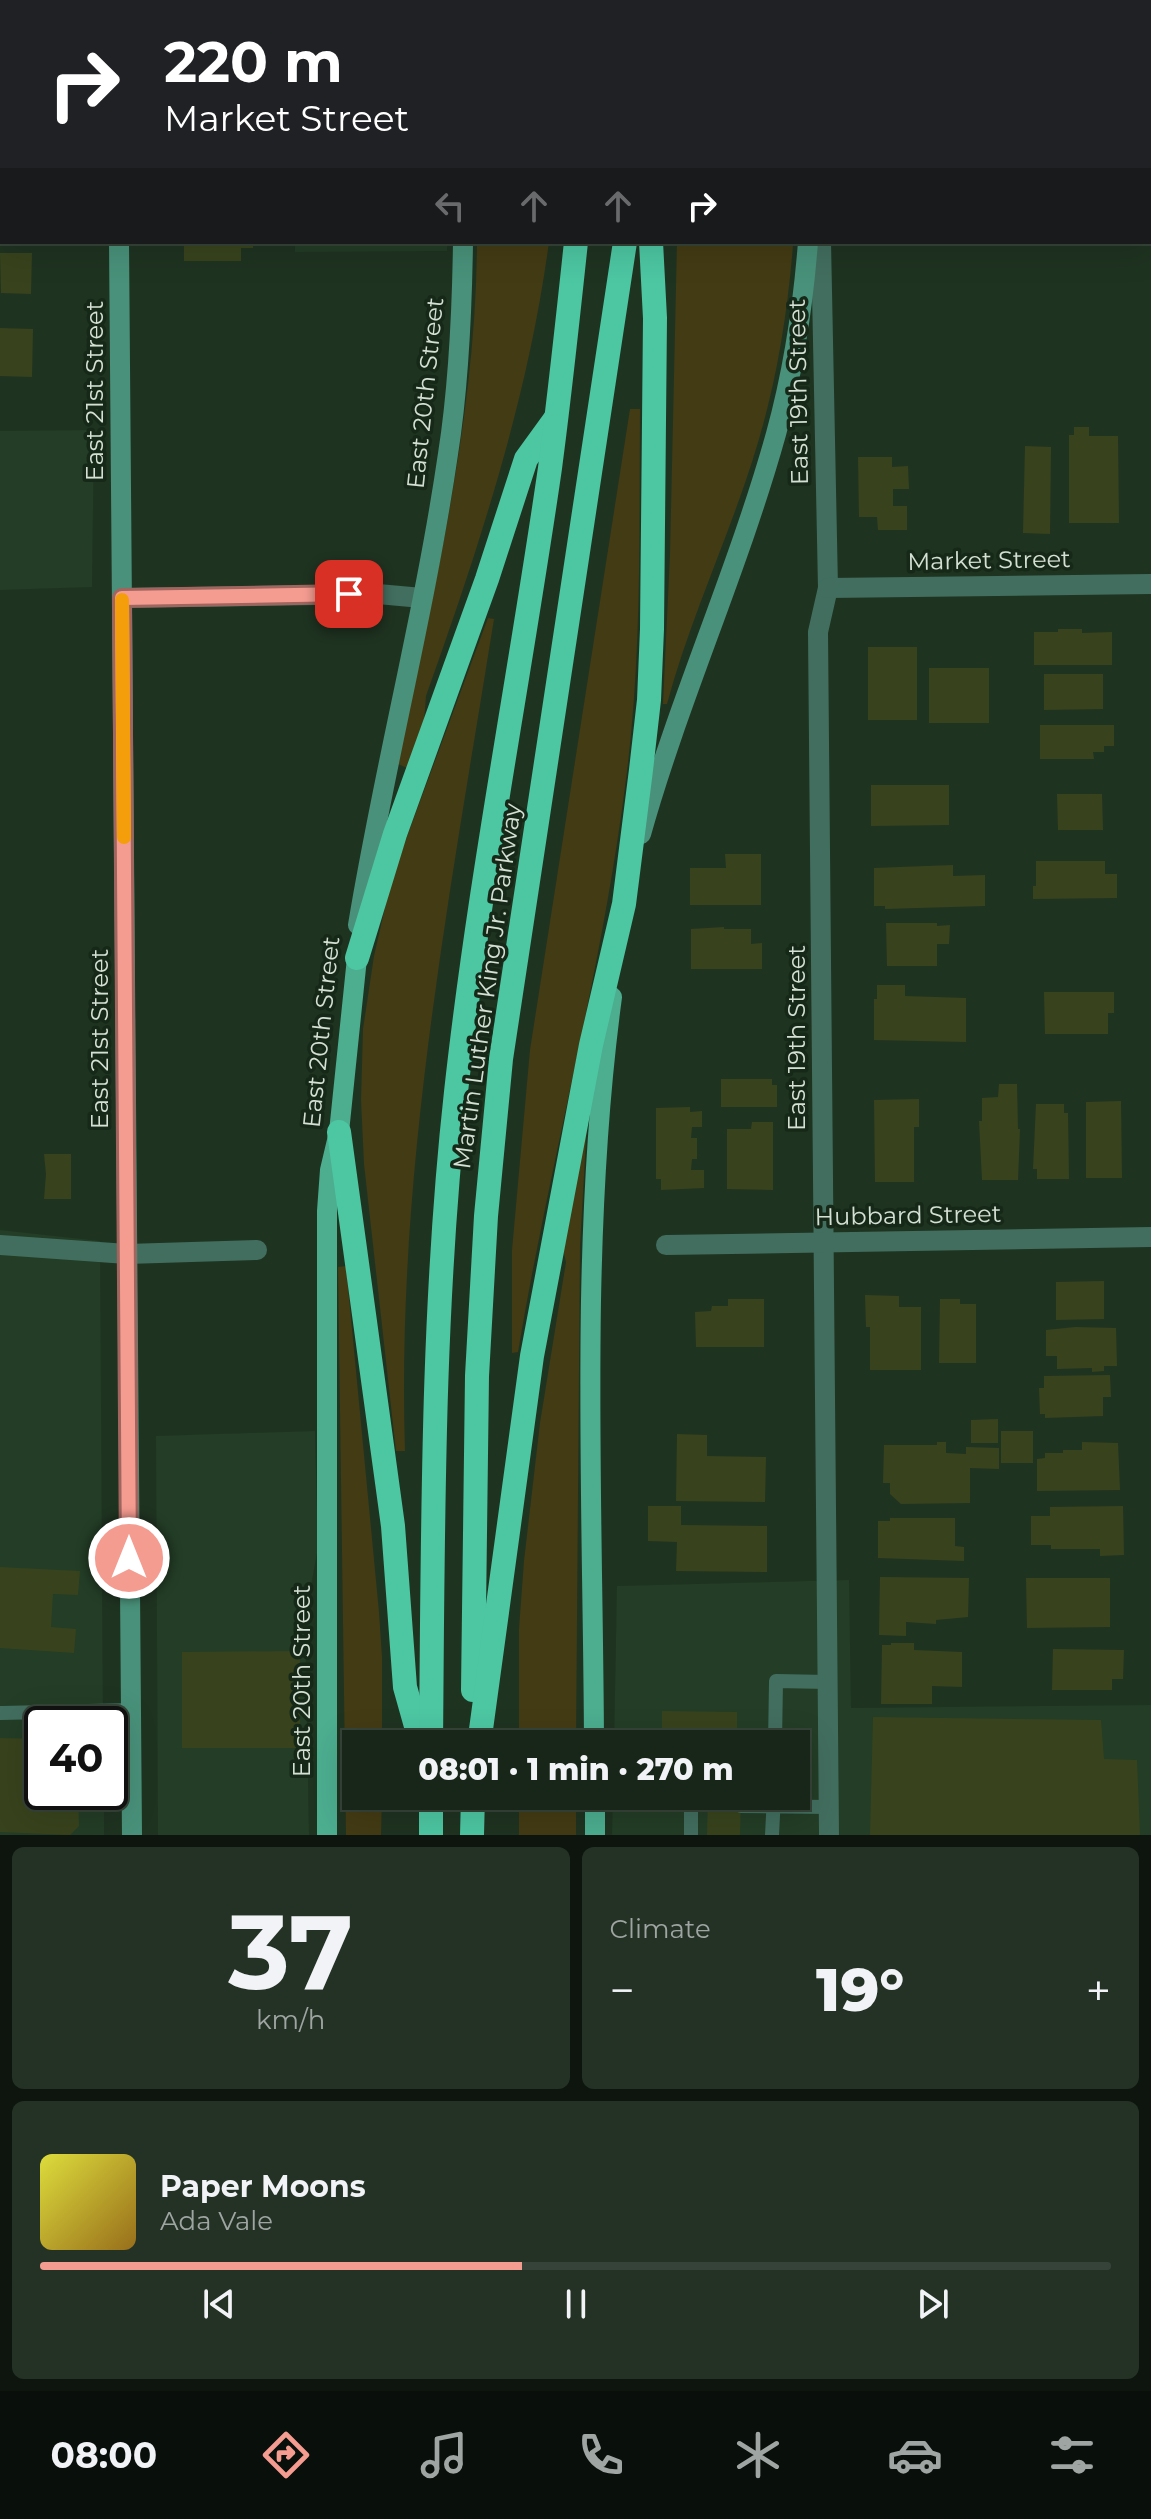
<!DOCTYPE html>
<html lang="en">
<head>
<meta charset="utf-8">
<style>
	body { margin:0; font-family:Montserrat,sans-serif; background:#243226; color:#f1f3f6; height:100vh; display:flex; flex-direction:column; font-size:30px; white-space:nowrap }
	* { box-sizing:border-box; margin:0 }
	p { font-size:26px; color:#9ea5a2 }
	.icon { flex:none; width:44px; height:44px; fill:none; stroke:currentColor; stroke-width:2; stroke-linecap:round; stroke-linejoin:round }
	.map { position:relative; height:1835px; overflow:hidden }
	.sheet { display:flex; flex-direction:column; gap:12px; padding:12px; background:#0d150e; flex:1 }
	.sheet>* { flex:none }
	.top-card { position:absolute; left:0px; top:0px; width:1152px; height:244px; box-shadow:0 8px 32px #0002,0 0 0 2px #364338; background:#202124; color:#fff; overflow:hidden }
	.speed { position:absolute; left:24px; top:1706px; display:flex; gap:16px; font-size:40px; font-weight:700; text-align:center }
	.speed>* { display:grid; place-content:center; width:104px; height:104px; border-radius:50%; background:#172619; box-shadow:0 8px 32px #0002,0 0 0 2px #364338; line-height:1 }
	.speed .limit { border:4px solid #111; border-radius:12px; background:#fff; color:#111 }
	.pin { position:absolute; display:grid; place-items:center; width:68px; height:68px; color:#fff; margin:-34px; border-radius:16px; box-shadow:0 4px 12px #0006 }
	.me { position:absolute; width:88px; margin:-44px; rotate:0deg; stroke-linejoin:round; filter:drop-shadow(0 0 6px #0008) }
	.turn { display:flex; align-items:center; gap:28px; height:168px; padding:0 32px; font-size:36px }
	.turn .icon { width:104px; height:104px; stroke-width:2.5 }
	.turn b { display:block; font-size:56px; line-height:68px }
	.lanes { display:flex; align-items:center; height:76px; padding:0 32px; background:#0003; justify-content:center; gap:40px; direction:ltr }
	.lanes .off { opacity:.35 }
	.big { font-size:60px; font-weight:800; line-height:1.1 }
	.sheet .widget { flex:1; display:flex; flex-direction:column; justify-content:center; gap:12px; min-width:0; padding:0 28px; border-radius:12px; background:#243226 }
	.sheet .dial { align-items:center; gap:0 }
	.dial b { font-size:104px; line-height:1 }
	.song { display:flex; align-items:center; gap:24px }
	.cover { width:96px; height:96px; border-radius:12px; background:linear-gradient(135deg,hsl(60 70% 55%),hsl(40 70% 35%)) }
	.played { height:8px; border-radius:4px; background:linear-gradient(90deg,#f59c91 45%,#364338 45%) }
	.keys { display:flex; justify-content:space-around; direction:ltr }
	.heat { display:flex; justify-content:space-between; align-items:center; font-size:44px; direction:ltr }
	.sheet .tiles { flex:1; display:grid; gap:12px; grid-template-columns:1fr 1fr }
	.widget:last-child { grid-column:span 2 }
	.trip { position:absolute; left:342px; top:1730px; width:468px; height:80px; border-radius:0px; background:#172619; box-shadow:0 8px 32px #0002,0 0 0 2px #364338; font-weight:800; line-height:80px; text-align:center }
	.dock { display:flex; height:128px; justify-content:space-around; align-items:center; background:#090f0a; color:#9ea5a2 }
	.dock .icon { width:56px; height:56px }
	.dock .active { color:#f59c91 }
	.dock b { font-size:36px; color:#f1f3f6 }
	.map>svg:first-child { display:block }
	.built { fill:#233d26 }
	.green { fill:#433b14 }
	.building { fill:#38431d }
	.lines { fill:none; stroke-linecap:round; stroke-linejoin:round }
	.lane { stroke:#426e5f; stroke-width:14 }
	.street { stroke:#426e5f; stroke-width:20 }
	.secondary { stroke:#49917a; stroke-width:20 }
	.primary { stroke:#4cad8f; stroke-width:20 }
	.highway { stroke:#4dc6a2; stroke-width:24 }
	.route-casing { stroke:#9f655e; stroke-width:20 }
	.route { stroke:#f59c91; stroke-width:14 }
	.slow { stroke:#f59e0b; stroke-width:14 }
	.labels { text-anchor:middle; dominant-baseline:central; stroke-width:7; stroke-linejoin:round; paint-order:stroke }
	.street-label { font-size:24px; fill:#d4e0d4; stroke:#162918 }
</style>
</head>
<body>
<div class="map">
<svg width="1151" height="1835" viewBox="0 0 1151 1835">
	<rect width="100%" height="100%" fill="#1f3321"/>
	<g class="built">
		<path d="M295,242H447V251L295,252Z"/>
		<path d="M94,430L92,587L0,590V431Z"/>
		<path d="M0,1230L100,1241L103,1724H42V1792H104V1835H0Z"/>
		<path d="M315,1431L318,1548L305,1618L309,1835H158L156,1436Z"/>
		<path d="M849,1580L851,1708L1151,1705V1835H612L613,1796H796V1744H614L617,1586Z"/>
	</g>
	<g class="green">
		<path d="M477,242H549C528,399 479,547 426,696L424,722L407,768L398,764C433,591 476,420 477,242Z"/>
		<path d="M677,242H793V245C787,320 775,391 752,462C726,543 689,622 667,704H663L670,554Z"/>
		<path d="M630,409H640C639,533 642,657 626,779C602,972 550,1160 518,1352L512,1353V1250L530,1050Z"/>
		<path d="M488,618L494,619C450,894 396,1172 405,1451H396L364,1164L361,1100L363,1029L374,956L392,877Z"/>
		<path d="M588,1105L580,1246L576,1744H519V1629L524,1561L540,1423L566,1262L561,1241Z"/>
		<path d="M346,1266L379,1612L382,1657V1744H356V1796H382L381,1835H346L338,1267Z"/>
		<rect x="519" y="1796" width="57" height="39"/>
	</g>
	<g class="building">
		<path d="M184,242H253V248H241V261H184Z"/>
		<path d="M0,253H32L31,294L1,293Z"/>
		<path d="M0,328L33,329L32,377L0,376Z"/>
		<path d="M1074,427H1089V436H1118L1119,523H1069V435H1074Z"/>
		<path d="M1025,446L1051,447L1050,534L1023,533Z"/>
		<path d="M858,457H892V467L908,466L909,489H893V506H907V530H878L877,517H859Z"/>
		<path d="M1058,629H1082V633L1112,632V665H1034V632H1058Z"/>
		<rect x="868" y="647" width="49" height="73"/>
		<rect x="929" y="668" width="60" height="55"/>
		<path d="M1044,674H1103V709L1044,710Z"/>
		<path d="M1040,725H1114V746H1104V752H1093L1094,759H1040Z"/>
		<path d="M871,785H949V825L871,826Z"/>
		<path d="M1057,794H1102L1103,830H1058Z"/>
		<path d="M725,854H761V905H690V868H726Z"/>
		<path d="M1036,861H1105V874H1117V898L1033,899V886H1036Z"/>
		<path d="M953,865V876L985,875V906L885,909V906H874V868Z"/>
		<path d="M886,923H937V926L950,925L949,944H937V966H887Z"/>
		<path d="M724,927V929H751V944L762,943V969H691V929Z"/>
		<path d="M877,985H905V996L966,998V1042L874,1040V999H877Z"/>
		<path d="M1044,992H1114V1013H1108V1034H1045Z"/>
		<path d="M721,1079H772V1085H777V1107H721Z"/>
		<path d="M999,1084H1017L1018,1129H1020L1018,1180H982L979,1121H982V1098L998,1097Z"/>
		<path d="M919,1099V1127H914V1182H875L874,1100Z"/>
		<path d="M1121,1101L1122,1178H1086V1102Z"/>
		<path d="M1036,1104H1064V1113H1068L1069,1179H1037V1169H1033Z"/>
		<path d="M690,1107V1112L702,1111V1127H692L691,1138H697V1159H692L691,1170H704V1188L661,1190V1179H656V1108Z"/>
		<path d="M752,1122H773V1190L727,1189V1129H751Z"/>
		<path d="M44,1154H71V1199H44L46,1174Z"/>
		<path d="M1104,1281V1319L1056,1320V1282Z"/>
		<path d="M865,1295L899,1296V1307H921V1370H870V1327H866Z"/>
		<path d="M728,1299H764V1347H696L695,1312L711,1311L712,1306H728Z"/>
		<path d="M940,1299H960V1304H976V1363H939Z"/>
		<path d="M1075,1327L1116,1328L1117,1366H1104V1371L1092,1372V1368L1057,1369V1356H1046V1330Z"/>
		<path d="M1110,1375L1111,1397H1103V1416L1045,1418V1414H1040L1039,1388H1044V1376Z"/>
		<path d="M998,1419V1443H971V1420Z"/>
		<rect x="1001" y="1431" width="32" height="32"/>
		<path d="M677,1434L707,1435V1456L766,1457L765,1502L676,1501Z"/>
		<path d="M937,1442H946V1453L966,1454V1447L999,1448V1469L970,1468V1503L901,1504L890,1494V1483H883L884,1445H937Z"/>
		<path d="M1082,1442L1118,1443L1120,1490L1037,1491V1459L1045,1458V1453H1063V1450H1082Z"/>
		<path d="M648,1506H681V1525L767,1526V1572L676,1571L677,1542L648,1541Z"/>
		<path d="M1123,1506L1124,1555L1100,1556V1549H1051V1545H1031V1516H1050V1507Z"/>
		<path d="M890,1518H955V1546L964,1547V1561L878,1558V1521H890Z"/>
		<path d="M0,1567L80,1571L78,1595L53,1594L51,1627L76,1629L74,1653L0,1648Z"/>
		<path d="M880,1577L969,1578L968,1617L936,1620V1624L906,1622V1636L879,1635Z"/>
		<path d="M1026,1578H1110V1627L1027,1628Z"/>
		<path d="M891,1643H914V1650L962,1652V1687L932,1686V1704H881L882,1645H891Z"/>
		<path d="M1053,1649L1124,1650L1123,1679H1112V1690H1052Z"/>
		<path d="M300,1651V1748H182V1652Z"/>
		<path d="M662,1711L737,1712V1744H662Z"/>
		<path d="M873,1717L1101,1720L1104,1759L1137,1760L1140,1835H870Z"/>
		<path d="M0,1738L42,1739V1792H78L79,1826L70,1835L0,1832Z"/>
		<path d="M708,1796H741L740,1835H707Z"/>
	</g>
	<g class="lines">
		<g class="lane">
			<path d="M197,0V2"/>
			<path d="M316,0V2"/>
			<path d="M414,0V2"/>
			<path d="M28,2V0"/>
			<path d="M273,2V0"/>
			<path d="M1150,112H1151"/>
			<path d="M1,1713L131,1710"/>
			<path d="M775,1744L776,1681L828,1682"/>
			<path d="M741,1806L829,1807"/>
			<path d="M691,1835V1796"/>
			<path d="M772,1835L774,1796"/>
		</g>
		<g class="street">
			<path d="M821,242L828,588L818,632L829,1835"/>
			<path d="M828,588L1151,584"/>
			<path d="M122,598L378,594L422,598"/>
			<path d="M0,1245L127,1254L257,1250"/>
			<path d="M666,1245L1151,1237"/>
		</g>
		<g class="secondary">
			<path d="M116,0V2"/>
			<path d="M460,0V2"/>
			<path d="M815,0V2"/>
			<path d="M119,242L132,1835"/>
			<path d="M641,834C679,699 738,570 776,434C793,372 803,307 808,242"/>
			<path d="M358,925C384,767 425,612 448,454C459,384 462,313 463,242"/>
		</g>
		<g class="primary">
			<path d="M594,1744C593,1497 579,1242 612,997"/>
			<path d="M595,1796V1835"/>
			<path d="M327,1835V1211L330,1170L339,1132L357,958"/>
		</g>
		<g class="highway">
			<path d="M602,2V0"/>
			<path d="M646,2V0"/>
			<path d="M357,958L395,834L487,579L526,459L555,419"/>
			<path d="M339,1132L393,1526L405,1687L421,1744"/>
			<path d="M473,1690L477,1376L486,1216L501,1059L625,242"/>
			<path d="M431,1744C433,1526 432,1309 456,1092C479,883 520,676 550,468C560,393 568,317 576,242"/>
			<path d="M479,1744L532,1356L591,1045L624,904L641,770L649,700L652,629L655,318L651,242"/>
			<path d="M431,1835V1796"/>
			<path d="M472,1835L473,1796"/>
		</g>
	</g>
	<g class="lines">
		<g class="route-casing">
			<path id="route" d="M129,1558L122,598L349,594"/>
		</g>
		<use href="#route" class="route"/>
		<path class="slow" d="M122,600L124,837"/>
	</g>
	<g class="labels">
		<g class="street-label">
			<text transform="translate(94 391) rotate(-90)">East 21st Street</text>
			<text transform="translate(798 392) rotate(-91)">East 19th Street</text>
			<text transform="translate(425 393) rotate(-84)">East 20th Street</text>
			<text transform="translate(989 560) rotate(-1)">Market Street</text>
			<text transform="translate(487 986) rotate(-82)">Martin Luther King Jr. Parkway</text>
			<text transform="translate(321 1032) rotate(-84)">East 20th Street</text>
			<text transform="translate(796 1038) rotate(-90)">East 19th Street</text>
			<text transform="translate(99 1039) rotate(-90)">East 21st Street</text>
			<text transform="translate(908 1215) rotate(-1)">Hubbard Street</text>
			<text transform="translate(301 1681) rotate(-90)">East 20th Street</text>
		</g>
	</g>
</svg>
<div class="speed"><div class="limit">40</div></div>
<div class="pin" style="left:349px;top:594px;background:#d93025"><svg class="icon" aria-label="arrive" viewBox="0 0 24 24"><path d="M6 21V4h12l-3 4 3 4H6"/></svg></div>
<svg class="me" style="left:129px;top:1558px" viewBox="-20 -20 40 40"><circle r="17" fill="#f59c91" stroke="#fff" stroke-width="3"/><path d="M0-11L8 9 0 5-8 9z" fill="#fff"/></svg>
<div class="trip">08:01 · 1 min · 270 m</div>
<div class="top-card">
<div class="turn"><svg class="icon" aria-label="right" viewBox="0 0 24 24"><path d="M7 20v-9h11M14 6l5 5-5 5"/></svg><div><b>220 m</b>Market Street</div></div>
<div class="lanes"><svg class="icon off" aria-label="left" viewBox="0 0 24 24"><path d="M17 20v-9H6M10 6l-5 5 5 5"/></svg><svg class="icon off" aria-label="ahead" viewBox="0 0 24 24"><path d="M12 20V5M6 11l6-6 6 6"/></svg><svg class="icon off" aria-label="ahead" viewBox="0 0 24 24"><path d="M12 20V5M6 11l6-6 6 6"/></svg><svg class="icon" aria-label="right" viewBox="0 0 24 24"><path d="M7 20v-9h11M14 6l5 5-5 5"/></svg></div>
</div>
</div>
<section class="sheet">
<div class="tiles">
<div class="widget dial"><b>37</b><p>km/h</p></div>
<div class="widget"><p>Climate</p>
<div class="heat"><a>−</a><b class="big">19°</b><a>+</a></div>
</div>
<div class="widget">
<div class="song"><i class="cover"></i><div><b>Paper Moons</b><p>Ada Vale</p></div></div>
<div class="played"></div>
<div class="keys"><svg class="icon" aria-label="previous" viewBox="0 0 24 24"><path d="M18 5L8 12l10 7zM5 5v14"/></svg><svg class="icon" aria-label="pause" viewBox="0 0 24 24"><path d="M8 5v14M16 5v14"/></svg><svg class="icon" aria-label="next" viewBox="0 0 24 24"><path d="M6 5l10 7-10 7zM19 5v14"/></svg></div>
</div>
</div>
</section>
<nav class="dock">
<b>08:00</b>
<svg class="icon active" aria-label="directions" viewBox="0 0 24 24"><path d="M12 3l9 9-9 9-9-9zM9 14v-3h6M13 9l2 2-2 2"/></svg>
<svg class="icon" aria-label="music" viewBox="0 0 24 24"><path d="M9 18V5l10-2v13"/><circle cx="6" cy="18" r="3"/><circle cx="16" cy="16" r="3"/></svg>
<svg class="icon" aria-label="phone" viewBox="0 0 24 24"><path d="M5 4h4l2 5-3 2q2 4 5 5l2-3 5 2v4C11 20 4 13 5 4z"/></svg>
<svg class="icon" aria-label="climate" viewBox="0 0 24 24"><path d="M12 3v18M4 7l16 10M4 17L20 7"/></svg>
<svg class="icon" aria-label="car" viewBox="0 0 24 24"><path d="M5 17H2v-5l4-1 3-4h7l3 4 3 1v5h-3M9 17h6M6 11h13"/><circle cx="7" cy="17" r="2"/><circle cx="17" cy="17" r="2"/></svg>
<svg class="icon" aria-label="filters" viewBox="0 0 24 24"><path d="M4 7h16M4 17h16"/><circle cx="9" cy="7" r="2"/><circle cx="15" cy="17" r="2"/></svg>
</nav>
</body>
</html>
